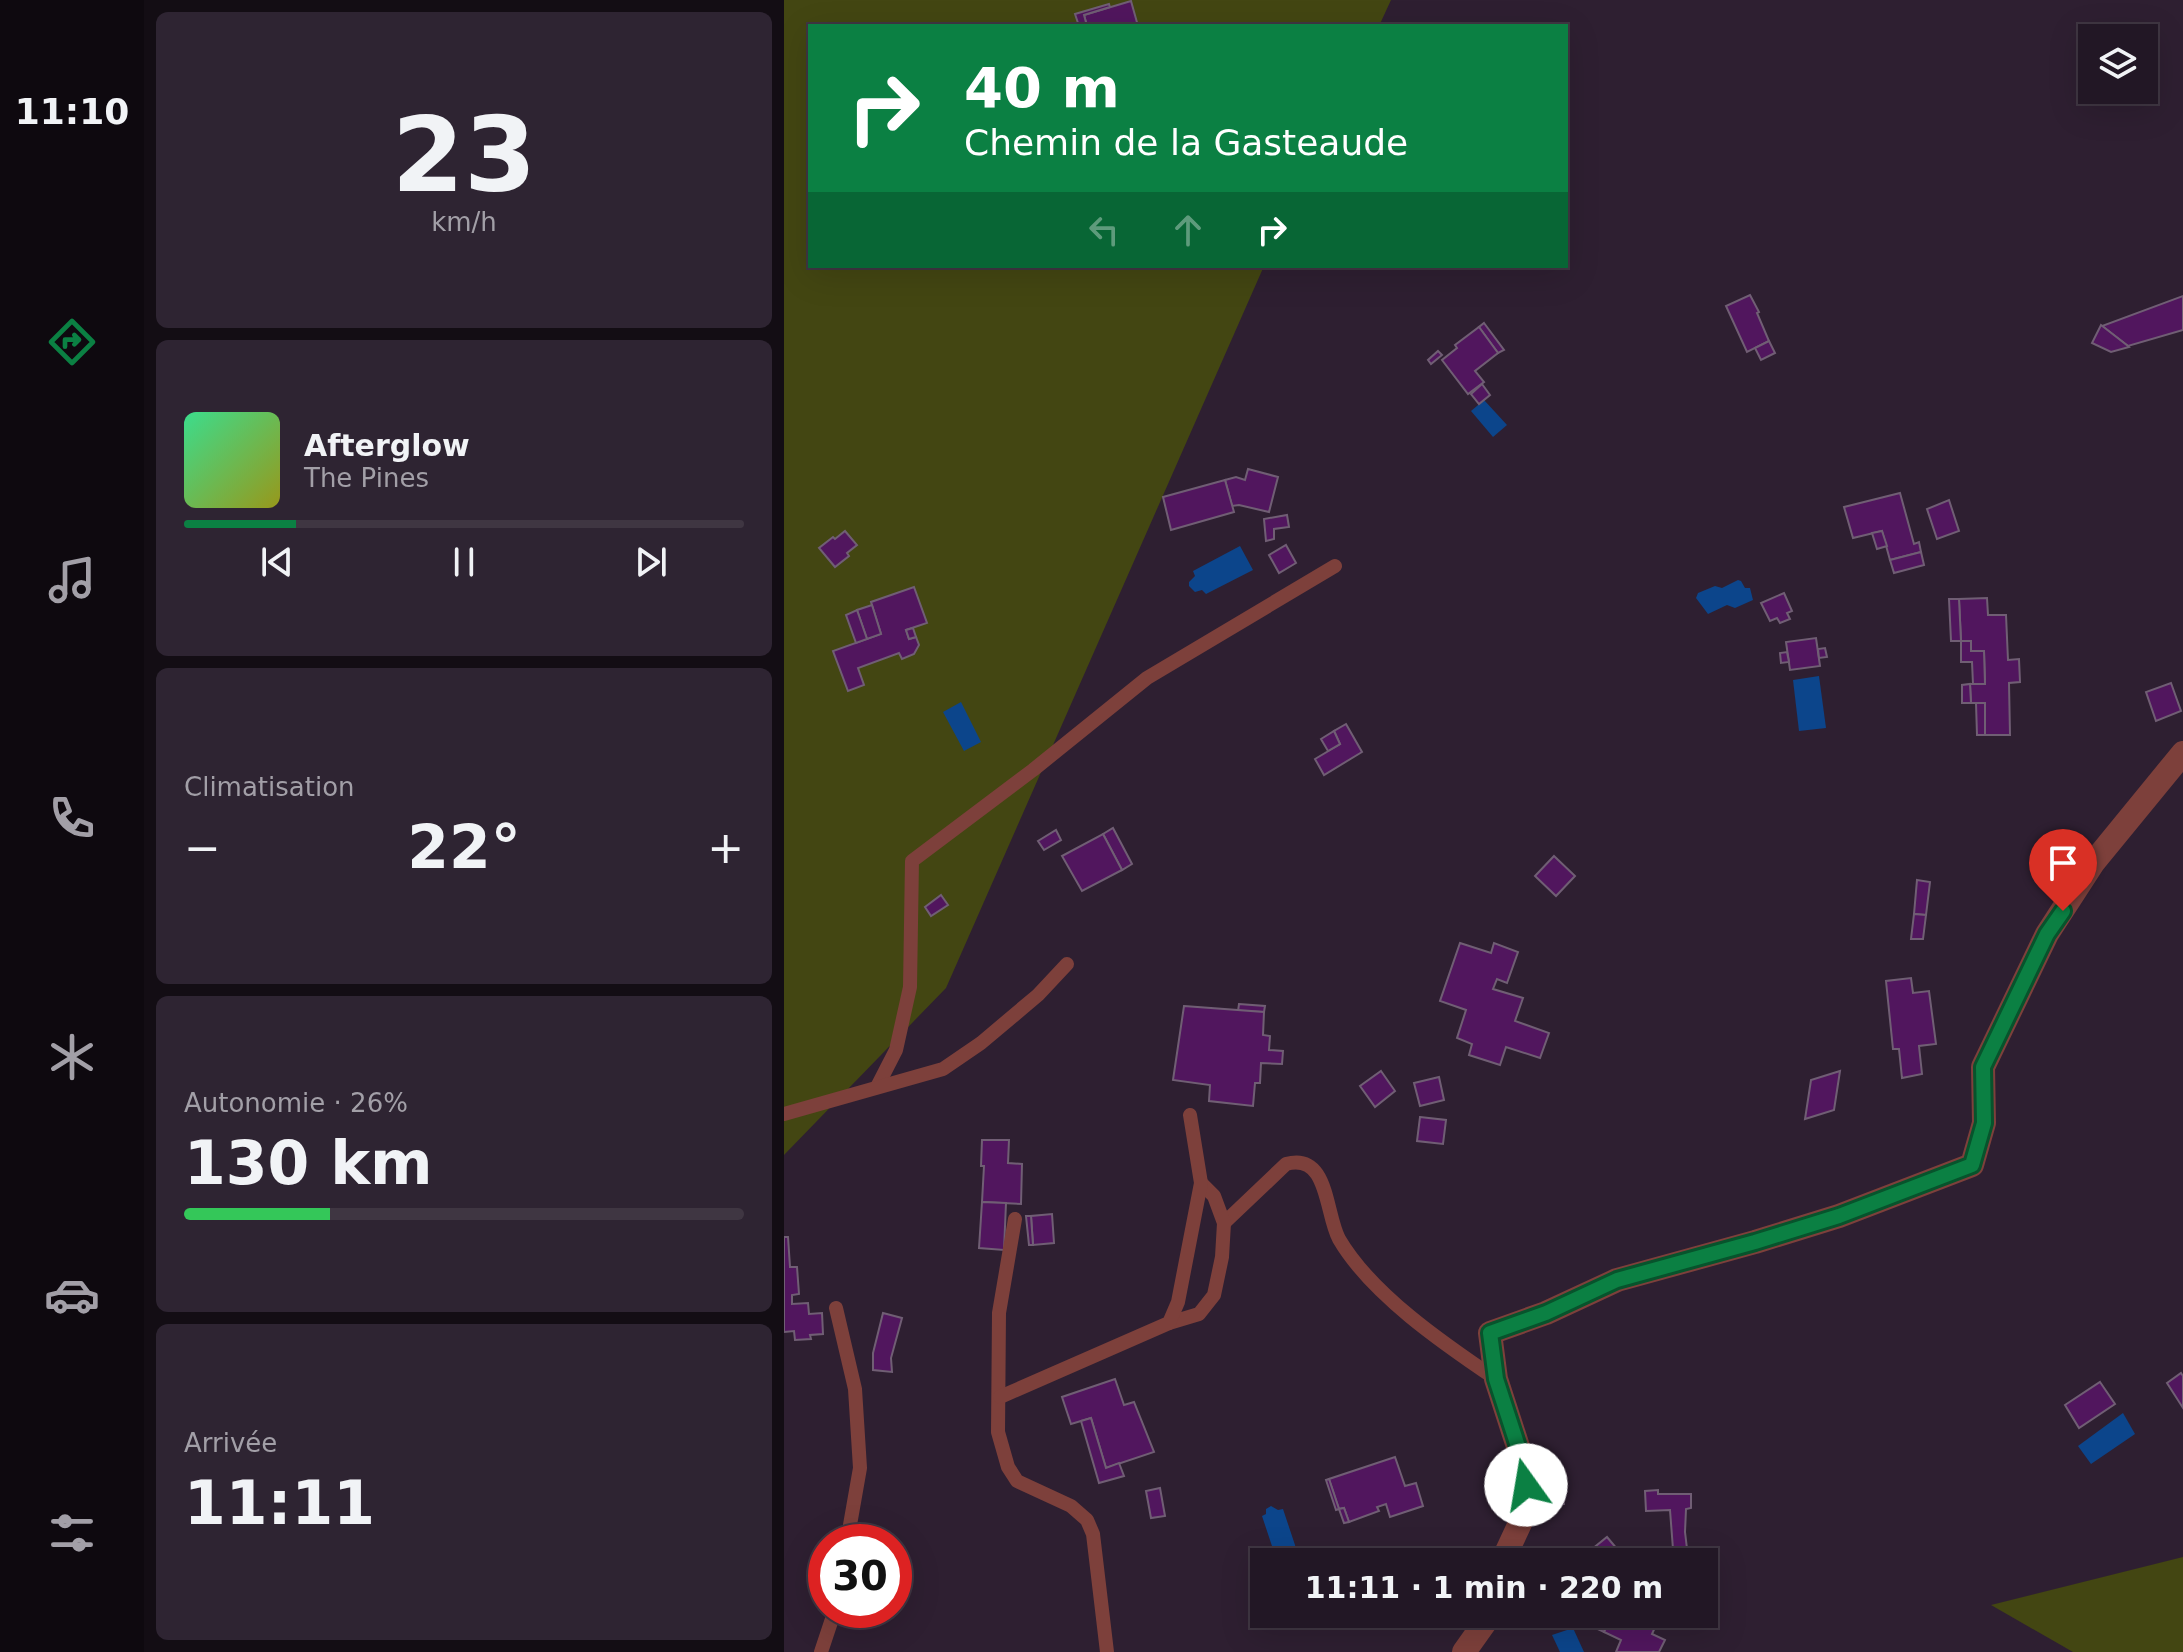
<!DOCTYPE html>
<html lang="fr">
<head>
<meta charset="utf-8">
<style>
	body { margin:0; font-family:"DejaVu Sans",sans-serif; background:#2e2432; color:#f1f3f6; height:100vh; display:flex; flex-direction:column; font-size:30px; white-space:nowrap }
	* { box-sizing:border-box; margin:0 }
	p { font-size:26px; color:#a29fa7 }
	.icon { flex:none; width:44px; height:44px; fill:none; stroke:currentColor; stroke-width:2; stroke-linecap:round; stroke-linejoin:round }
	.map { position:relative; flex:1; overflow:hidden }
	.sheet { display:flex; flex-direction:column; gap:12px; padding:12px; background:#130d14; width:640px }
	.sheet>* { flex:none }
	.hud { position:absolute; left:24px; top:24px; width:760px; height:244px; border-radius:0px; box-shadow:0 8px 32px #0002,0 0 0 2px #3f3642; background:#0b8043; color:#fff; overflow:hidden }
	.controls { position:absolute; left:1294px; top:24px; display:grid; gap:16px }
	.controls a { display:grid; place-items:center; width:80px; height:80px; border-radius:0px; background:#221725; box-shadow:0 8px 32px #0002,0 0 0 2px #3f3642; font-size:40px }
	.speed { position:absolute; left:24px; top:1524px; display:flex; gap:16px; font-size:40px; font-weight:700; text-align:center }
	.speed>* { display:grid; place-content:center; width:104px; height:104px; border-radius:50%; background:#221725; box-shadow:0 8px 32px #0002,0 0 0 2px #3f3642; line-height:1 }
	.speed .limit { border:12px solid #d22; background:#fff; color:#111 }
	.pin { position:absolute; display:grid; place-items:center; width:68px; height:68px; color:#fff; margin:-82px -34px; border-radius:50% 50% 50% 0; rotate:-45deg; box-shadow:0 0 8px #0007 }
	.pin .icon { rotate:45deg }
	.me { position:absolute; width:88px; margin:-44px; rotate:347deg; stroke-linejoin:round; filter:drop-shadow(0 0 6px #0008) }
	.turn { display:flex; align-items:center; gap:28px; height:168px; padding:0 24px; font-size:36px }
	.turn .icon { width:104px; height:104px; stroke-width:2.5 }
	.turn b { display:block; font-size:56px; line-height:68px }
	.lanes { display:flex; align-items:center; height:76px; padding:0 24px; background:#0003; justify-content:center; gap:40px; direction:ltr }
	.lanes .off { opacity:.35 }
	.big { font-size:60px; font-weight:700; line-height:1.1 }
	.sheet .widget { flex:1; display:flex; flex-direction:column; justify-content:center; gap:12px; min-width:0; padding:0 28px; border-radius:12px; background:#2e2432 }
	.sheet .dial { align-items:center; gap:0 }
	.dial b { font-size:104px; line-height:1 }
	.song { display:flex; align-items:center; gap:24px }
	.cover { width:96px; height:96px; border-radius:12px; background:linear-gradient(135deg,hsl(150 70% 55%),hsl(60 70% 35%)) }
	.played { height:8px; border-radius:4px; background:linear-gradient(90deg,#0b8043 20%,#3f3642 20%) }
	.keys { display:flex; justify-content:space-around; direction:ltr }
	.heat { display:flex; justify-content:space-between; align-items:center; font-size:44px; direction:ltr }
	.charge { height:12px; border-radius:6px; background:linear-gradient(90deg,#34c759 26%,#3f3642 0) }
	.trip { position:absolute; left:466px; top:1548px; width:468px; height:80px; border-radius:0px; background:#221725; box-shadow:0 8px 32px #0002,0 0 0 2px #3f3642; font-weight:700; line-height:80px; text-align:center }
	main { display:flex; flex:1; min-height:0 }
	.tabs { display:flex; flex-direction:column; width:144px; justify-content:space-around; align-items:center; background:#0e090f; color:#a29fa7 }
	.tabs .icon { width:56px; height:56px }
	.tabs .on { color:#0b8043 }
	.tabs b { font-size:36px; color:#f1f3f6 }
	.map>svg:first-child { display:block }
	.green { fill:#434612 }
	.water { fill:#0c458b }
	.building { fill:#51165e; stroke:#705e74; stroke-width:2 }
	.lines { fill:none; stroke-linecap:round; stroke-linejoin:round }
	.lane { stroke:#7d403b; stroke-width:14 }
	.street { stroke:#7d403b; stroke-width:24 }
	.route-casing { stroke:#07532c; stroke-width:20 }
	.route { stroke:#0b8043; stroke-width:14 }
</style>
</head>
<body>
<main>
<nav class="tabs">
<b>11:10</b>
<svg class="icon on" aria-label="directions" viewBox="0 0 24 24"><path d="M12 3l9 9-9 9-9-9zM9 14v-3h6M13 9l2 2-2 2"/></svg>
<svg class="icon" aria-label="music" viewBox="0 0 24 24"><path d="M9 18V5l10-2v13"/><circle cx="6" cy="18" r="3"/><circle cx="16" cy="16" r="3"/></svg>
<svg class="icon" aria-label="phone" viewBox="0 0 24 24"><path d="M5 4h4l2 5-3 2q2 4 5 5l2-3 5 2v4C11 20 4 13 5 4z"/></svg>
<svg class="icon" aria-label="climate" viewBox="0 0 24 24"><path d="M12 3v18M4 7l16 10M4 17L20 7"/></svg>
<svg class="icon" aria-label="car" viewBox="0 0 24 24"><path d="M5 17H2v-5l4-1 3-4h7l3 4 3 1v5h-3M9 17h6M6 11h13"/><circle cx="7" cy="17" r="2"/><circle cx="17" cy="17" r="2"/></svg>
<svg class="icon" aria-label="filters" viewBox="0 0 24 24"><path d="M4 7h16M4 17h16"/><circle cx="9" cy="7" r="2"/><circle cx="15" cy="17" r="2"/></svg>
</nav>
<section class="sheet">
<div class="widget dial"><b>23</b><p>km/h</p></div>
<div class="widget">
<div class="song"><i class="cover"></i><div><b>Afterglow</b><p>The Pines</p></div></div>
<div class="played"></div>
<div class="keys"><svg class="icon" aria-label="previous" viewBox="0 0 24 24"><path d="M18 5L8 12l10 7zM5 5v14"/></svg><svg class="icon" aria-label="pause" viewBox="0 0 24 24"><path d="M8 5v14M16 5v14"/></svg><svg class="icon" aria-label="next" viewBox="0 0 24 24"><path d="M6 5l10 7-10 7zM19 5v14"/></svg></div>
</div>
<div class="widget"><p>Climatisation</p>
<div class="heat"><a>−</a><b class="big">22°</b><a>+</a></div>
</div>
<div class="widget"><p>Autonomie · 26%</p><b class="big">130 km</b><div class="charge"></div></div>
<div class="widget"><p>Arrivée</p><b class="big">11:11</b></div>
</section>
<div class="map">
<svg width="1399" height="1652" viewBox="0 0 1399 1652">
	<rect width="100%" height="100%" fill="#2e1f31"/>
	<g class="green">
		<path d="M0,0H607L595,26H26V266H480L162,988L0,1155Z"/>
		<path d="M1399,1557V1652H1289L1207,1605Z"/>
	</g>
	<g class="water">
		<path d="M700,400L723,425L709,437L687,411Z"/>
		<path d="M456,546L469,570L422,594L418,590L411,592L405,586V582L411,576L409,571Z"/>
		<path d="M954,580L957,581L961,588H966L969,600L951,608L943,605L924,614L912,598L914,593L931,586L938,588Z"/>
		<path d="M1035,676L1042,728L1015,731L1009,680Z"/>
		<path d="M177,702L197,742L180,751L159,712Z"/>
		<path d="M1339,1413L1351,1434L1307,1464L1294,1446Z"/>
		<path d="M487,1506L494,1510L499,1509L514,1554L493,1561L478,1516L482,1514V1509Z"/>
		<path d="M789,1628L800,1652H776L768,1635Z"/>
	</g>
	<g class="building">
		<path d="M347,1L354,26H303L300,15Z"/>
		<path d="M325,4L326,7L300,15L303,26H295L291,14Z"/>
		<path d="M966,295L975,312L973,313L985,341L963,352L942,306Z"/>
		<path d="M1399,296V330L1344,346L1318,326Z"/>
		<path d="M700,323L720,350L714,353L695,327Z"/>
		<path d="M1317,325L1344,346L1345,347L1327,352L1308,343Z"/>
		<path d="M695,327L714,353L691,371L700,382L684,394L658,360L673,348L671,345Z"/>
		<path d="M985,341L991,353L977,360L971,348Z"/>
		<path d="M654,351L658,355L647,364L644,360Z"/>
		<path d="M698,384L706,395L695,404L687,394Z"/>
		<path d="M464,469L494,477L485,512L455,505L448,506L441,480L452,477L461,480Z"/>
		<path d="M441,480L450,512L387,530L379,497Z"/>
		<path d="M1116,493L1130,544L1135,542L1137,552L1106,560L1098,531L1069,538L1060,507Z"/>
		<path d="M1165,500L1175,531L1153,539L1143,509Z"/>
		<path d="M503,515L505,527L490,529V539L482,541L480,519Z"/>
		<path d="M61,531L73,545L63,553L65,556L51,567L35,548L49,537L51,539Z"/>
		<path d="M1098,531L1103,546L1093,549L1088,533Z"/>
		<path d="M502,545L512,563L495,573L485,555Z"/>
		<path d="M1137,552L1140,565L1110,573L1106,560Z"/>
		<path d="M130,587L143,623L122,630L125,639L132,637L135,645L130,654L118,659L115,653L74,668L80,685L64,691L49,651L97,634L87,602Z"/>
		<path d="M1000,593L1008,611L1003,613L1006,619L996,623L993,618L986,621L977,603Z"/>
		<path d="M1203,598L1204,615H1222L1224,660L1235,659L1236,682L1225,683L1226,735H1201V703H1187L1186,684H1201L1200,651H1187V641H1177L1175,599Z"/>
		<path d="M1165,599H1175L1177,641H1167Z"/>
		<path d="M88,605L97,634L83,639L73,610Z"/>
		<path d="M73,610L83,639L72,643L62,615Z"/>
		<path d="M129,628L132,637L125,639L122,630Z"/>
		<path d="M1032,638L1036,666L1006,670L1002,642Z"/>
		<path d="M1177,641H1187V651H1200L1201,684H1189L1188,662H1177Z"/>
		<path d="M1041,648L1043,657L1035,658L1034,649Z"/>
		<path d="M1003,652L1005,662L997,663L996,653Z"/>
		<path d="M1387,683L1397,711L1372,721L1362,692Z"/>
		<path d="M1186,684L1187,703H1178V685Z"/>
		<path d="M1192,703H1201V735H1193Z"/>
		<path d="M562,724L578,752L540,775L531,759L556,744L550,731Z"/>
		<path d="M550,731L556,744L544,751L537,739Z"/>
		<path d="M329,828L348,864L338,870L319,834Z"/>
		<path d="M272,830L277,840L260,850L254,841Z"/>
		<path d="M319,834L338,870L298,891L278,856Z"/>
		<path d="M770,856L791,876L772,896L751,876Z"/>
		<path d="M1133,880L1146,882L1142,915L1130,914Z"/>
		<path d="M157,895L164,905L147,916L141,907Z"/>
		<path d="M1130,914L1142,915L1139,939H1127Z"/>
		<path d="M676,943L707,953L710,943L734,952L723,983L713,979L709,989L739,998L731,1021L765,1033L756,1058L722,1047L716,1065L685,1055L688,1044L673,1038L682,1010L656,1001Z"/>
		<path d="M1127,978L1129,993L1145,991L1152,1044L1135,1046L1138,1074L1118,1078L1115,1049H1109L1102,981Z"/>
		<path d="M455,1004L481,1006L480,1012L454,1011Z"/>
		<path d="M400,1006L480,1012L479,1035L486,1036L485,1050L499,1051L498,1064L477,1063L476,1083H471L469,1106L425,1101L426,1085L389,1080Z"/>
		<path d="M597,1071L611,1091L591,1107L576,1086Z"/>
		<path d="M1056,1071L1050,1110L1021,1119L1027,1080Z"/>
		<path d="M655,1077L660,1100L636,1106L630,1083Z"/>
		<path d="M636,1117L662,1120L659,1144L633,1141Z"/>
		<path d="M198,1140H225L224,1163L238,1164L237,1204L198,1202L200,1166H197Z"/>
		<path d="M198,1202L222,1203L220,1250L195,1248Z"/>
		<path d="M268,1214L270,1243L249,1245L247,1216Z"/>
		<path d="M242,1216H247L249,1245H245Z"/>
		<path d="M0,1237H4L6,1267H13L15,1294L8,1295V1304L24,1303L25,1314L38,1313L39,1334L26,1335L27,1339L11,1340L10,1331L0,1332Z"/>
		<path d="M99,1313L118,1318L107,1358L108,1372L89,1370V1353Z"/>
		<path d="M1397,1373L1399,1376V1408L1383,1383Z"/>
		<path d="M331,1379L340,1405L350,1402L370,1452L322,1468L307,1418L287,1424L278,1397Z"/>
		<path d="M1316,1382L1331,1404L1295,1428L1281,1405Z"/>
		<path d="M307,1418L322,1468L335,1463L340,1476L315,1483L297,1421Z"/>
		<path d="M611,1457L621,1486L632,1483L639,1506L606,1517L602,1504L593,1507L595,1511L565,1522L560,1508L555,1509L545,1479Z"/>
		<path d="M778,1468L780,1504L756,1505L754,1469Z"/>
		<path d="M545,1479L555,1509L552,1510L542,1480Z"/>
		<path d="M376,1488L381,1516L367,1518L362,1491Z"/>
		<path d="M874,1490V1494H907V1508L902,1509L901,1532L904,1557H900V1562H890L886,1510L862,1511L861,1491Z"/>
		<path d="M560,1508L565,1522L560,1523L555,1509Z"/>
		<path d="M823,1537L844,1562H808L802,1554Z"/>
		<path d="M812,1614H828L820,1632L807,1626Z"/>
		<path d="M828,1614H877L868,1634L881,1640L875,1652H832L837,1640L820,1632Z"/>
	</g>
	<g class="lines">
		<g class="lane">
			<path d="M93,1087L112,1050L126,987L128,861L249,770L363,678L551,566"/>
			<path d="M0,1114L159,1069L197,1043L254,995L283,964"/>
			<path d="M231,1219L215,1313L214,1432L224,1467L233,1481L287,1506L303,1520L309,1534L323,1652"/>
			<path d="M440,1223L502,1164C545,1152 541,1213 555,1239C587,1294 660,1344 712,1379"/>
			<path d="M52,1308L71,1389L76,1468L63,1542"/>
			<path d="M385,1323L415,1314L430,1295L438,1257L440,1223L430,1196L417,1183"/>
			<path d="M216,1397L385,1323L394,1302L417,1183L406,1115"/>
			<path d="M37,1652L51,1610"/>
		</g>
		<g class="street">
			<path d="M718,1562L745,1504L740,1465L712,1379L706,1333L762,1313L833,1280L971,1242L1055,1216L1188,1165L1200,1123L1199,1067L1263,934L1309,863L1399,753"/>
			<path d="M680,1652L707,1614"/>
		</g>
	</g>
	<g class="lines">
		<g class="route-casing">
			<path id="route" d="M742,1485L740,1465L712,1379L706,1333L762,1313L833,1280L971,1242L1055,1216L1188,1165L1200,1123L1199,1067L1263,934L1279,911"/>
		</g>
		<use href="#route" class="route"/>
	</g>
</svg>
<div class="controls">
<a><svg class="icon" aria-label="layers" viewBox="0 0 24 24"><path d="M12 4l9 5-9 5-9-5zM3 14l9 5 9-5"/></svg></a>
</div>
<div class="speed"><div class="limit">30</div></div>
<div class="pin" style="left:1279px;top:911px;background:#d93025"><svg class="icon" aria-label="arrive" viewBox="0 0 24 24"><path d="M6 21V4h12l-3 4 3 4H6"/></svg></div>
<svg class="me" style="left:742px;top:1485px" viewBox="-20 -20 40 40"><circle r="19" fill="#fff"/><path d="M0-13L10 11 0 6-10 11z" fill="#0b8043"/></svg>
<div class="trip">11:11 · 1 min · 220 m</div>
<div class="hud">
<div class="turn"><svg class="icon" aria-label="right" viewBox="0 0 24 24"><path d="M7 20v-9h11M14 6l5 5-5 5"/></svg><div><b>40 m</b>Chemin de la Gasteaude</div></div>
<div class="lanes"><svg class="icon off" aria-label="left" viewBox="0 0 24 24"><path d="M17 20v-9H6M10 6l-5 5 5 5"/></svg><svg class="icon off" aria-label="ahead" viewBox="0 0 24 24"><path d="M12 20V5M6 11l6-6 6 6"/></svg><svg class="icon" aria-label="right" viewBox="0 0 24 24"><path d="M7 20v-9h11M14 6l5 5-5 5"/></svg></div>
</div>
</div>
</main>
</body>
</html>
